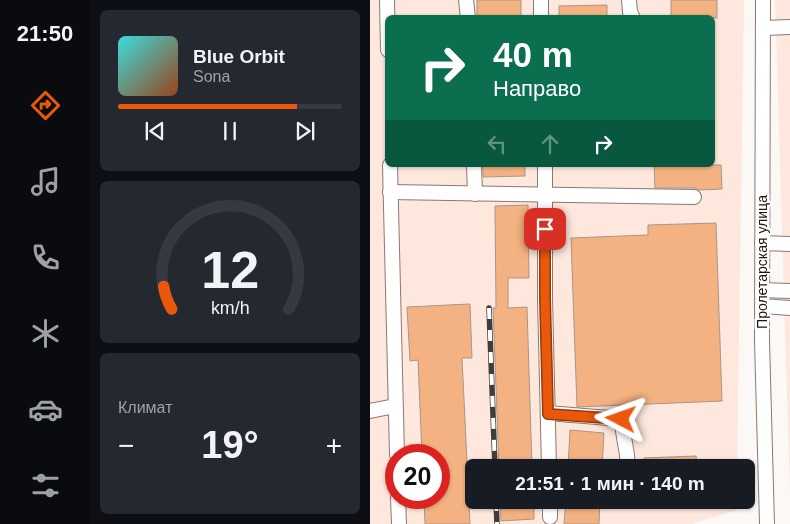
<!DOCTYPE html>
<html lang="ru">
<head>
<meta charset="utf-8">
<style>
	body { margin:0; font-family:Helvetica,sans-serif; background:#242831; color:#f1f3f6; height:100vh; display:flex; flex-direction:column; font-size:19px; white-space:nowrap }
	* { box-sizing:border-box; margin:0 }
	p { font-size:16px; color:#9ea1a6 }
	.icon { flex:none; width:28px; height:28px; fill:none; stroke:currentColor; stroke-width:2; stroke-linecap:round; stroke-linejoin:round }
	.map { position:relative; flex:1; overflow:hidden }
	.sheet { display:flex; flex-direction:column; gap:10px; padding:10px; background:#0d0f14; width:280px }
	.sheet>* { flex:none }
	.banner { position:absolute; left:15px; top:15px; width:330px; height:152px; border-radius:8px; box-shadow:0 1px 4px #0004; background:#0b6e4f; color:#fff; overflow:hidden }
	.speed { position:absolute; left:15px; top:444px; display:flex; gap:10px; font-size:25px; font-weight:700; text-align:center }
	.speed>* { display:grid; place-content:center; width:65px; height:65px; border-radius:50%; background:#171b24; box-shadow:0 1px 4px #0004; line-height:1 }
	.speed .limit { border:8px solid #d22; background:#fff; color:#111 }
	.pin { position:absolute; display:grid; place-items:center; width:42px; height:42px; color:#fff; margin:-21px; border-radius:10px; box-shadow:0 2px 8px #0006 }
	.me { position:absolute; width:55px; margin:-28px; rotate:274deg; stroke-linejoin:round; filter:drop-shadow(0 0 4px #0008) }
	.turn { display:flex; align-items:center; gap:18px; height:105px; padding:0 25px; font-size:22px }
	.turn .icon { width:65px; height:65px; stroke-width:2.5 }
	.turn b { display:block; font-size:35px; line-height:42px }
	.lanes { display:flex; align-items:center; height:48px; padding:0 25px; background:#0003; justify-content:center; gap:25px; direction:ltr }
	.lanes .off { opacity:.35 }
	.big { font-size:38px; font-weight:700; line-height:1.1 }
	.sheet .tile { flex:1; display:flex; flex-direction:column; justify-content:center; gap:8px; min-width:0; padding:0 18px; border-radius:8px; background:#242831 }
	.sheet .dial { align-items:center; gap:0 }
	.dial svg { height:130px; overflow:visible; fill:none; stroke:#363941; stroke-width:7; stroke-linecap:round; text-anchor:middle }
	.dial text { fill:#f1f3f6; stroke:none }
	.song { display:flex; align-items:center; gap:15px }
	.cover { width:60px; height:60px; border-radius:8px; background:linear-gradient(135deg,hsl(180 70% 55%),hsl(20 70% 35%)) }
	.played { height:5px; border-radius:2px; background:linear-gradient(90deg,#ea580c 80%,#363941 80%) }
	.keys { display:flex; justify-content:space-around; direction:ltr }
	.heat { display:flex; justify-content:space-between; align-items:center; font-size:28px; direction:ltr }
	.trip { position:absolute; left:95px; top:459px; width:290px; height:50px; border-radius:8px; background:#171b24; box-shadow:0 1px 4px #0004; font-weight:700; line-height:50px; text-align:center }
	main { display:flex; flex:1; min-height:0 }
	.menu { display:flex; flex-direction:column; width:90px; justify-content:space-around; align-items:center; background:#090b0e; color:#9ea1a6 }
	.menu .icon { width:35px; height:35px }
	.menu .on { color:#ea580c }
	.menu b { font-size:22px; color:#f1f3f6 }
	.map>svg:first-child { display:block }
	.built { fill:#fee7dc; fill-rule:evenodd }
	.building { fill:#f4b282; stroke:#a7968a }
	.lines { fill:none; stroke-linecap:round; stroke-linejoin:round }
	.minor-casing { stroke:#8b7870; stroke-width:16 }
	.minor { stroke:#fff; stroke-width:14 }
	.rail-casing { stroke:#423c39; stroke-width:5.5 }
	.rail { stroke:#fff; stroke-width:4; stroke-dasharray:11; stroke-linecap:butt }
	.route-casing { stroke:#983908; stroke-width:12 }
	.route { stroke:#ea580c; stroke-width:9 }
	.labels { text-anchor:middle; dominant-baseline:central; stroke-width:5; stroke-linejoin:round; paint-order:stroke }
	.street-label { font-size:14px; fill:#1b1411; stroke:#fff }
</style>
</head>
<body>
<main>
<nav class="menu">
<b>21:50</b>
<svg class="icon on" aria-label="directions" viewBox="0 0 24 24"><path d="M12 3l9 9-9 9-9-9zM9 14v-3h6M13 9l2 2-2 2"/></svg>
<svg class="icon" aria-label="music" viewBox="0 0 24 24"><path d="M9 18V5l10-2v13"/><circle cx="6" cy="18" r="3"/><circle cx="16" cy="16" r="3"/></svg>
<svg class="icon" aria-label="phone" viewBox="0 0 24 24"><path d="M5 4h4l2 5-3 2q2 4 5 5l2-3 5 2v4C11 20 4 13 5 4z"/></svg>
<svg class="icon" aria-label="climate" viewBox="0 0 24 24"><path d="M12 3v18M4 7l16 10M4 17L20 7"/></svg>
<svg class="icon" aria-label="car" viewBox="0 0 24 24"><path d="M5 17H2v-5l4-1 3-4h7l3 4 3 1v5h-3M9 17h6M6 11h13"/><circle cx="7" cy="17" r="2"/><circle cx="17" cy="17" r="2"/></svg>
<svg class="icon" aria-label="filters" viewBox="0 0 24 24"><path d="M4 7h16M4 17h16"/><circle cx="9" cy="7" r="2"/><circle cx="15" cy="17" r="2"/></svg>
</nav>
<section class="sheet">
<div class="tile">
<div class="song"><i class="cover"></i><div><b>Blue Orbit</b><p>Sona</p></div></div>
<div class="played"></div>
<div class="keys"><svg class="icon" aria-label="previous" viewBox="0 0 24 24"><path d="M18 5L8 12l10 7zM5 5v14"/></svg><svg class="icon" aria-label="pause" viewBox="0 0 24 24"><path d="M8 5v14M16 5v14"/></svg><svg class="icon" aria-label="next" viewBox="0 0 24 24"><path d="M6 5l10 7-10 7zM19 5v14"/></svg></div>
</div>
<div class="tile dial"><svg viewBox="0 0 100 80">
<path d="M14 69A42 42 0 1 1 86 69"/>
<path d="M14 69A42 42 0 0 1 9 55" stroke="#ea580c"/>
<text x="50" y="56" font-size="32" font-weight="700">12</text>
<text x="50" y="72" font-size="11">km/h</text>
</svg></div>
<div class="tile"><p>Климат</p>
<div class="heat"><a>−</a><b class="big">19°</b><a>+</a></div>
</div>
</section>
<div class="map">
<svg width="420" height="524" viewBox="0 0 420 524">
	<rect width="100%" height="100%" fill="#fcf8f6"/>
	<g class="built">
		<path d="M0,0H374L367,467L104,468V500H367V510L321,524H0ZM18,18H342V165H18ZM26,455H69V498H26Z"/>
		<path d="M405,0H420V495Z"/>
	</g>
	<g class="building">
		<rect x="107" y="0" width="44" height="18"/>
		<rect x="301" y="0" width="46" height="18"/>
		<path d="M237,5V18H189V6Z"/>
		<path d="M113,165H155V176L113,177Z"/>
		<path d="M284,165H351L352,189L329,190L324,188H285Z"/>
		<path d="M158,205L159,278H138V308L157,307L162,468H129L123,308H126L125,206Z"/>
		<path d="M346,223L352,401L207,407L201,238L278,235V225Z"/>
		<path d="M100,304L102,358H92L100,524H55L54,498H69V455H52L48,360L40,361L37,307Z"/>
		<path d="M200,430L234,433L232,468H198Z"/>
		<path d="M326,456L327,468H274V458Z"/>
		<path d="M130,500H164V519L131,521Z"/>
		<path d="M196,500H230L229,524H194Z"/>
	</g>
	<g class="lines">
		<g class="minor-casing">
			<g id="minor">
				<path d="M17,0L18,50"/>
				<path d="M96,0L98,18"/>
				<path d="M171,0V18"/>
				<path d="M259,0L260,12L263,18"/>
				<path d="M393,0L392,341L397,524"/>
				<path d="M394,28L420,27"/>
				<path d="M20,165L27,455"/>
				<path d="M104,165L105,194"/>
				<path d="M175,165V298L179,468"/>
				<path d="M20,192L324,197"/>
				<path d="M392,243L420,244"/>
				<path d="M392,290L420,291"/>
				<path d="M392,306L420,308"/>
				<path d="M0,411L25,406"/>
				<path d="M178,413L251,419L257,455L258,468"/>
				<path d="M28,498L29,524"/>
				<path d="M180,500V517"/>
			</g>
		</g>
		<use href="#minor" class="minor"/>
		<g class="rail-casing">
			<g id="rail">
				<path d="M119,308L125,468"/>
				<path d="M126,500L127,524"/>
			</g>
		</g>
		<use href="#rail" class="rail"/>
	</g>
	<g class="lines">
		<g class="route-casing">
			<path id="route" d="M175,229V298L178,414L251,419"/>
		</g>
		<use href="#route" class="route"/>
	</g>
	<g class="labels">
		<g class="street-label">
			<text transform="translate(392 262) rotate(-90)">Пролетарская улица</text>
		</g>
	</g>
</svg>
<div class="speed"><div class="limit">20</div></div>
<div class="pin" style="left:175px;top:229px;background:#d93025"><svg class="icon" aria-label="arrive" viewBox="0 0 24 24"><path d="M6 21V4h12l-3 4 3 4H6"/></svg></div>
<svg class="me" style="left:251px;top:419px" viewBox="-20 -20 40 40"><path d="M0-17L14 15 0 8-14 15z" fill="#ea580c" stroke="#fff" stroke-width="4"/></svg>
<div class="trip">21:51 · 1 мин · 140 m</div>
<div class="banner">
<div class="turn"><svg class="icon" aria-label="right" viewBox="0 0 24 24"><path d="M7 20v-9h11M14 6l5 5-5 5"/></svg><div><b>40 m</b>Направо</div></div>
<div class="lanes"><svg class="icon off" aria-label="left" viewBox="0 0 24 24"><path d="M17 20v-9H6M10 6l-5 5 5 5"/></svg><svg class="icon off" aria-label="ahead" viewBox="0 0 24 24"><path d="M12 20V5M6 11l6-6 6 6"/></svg><svg class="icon" aria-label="right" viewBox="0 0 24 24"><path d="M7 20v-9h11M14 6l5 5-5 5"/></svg></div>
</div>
</div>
</main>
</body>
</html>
